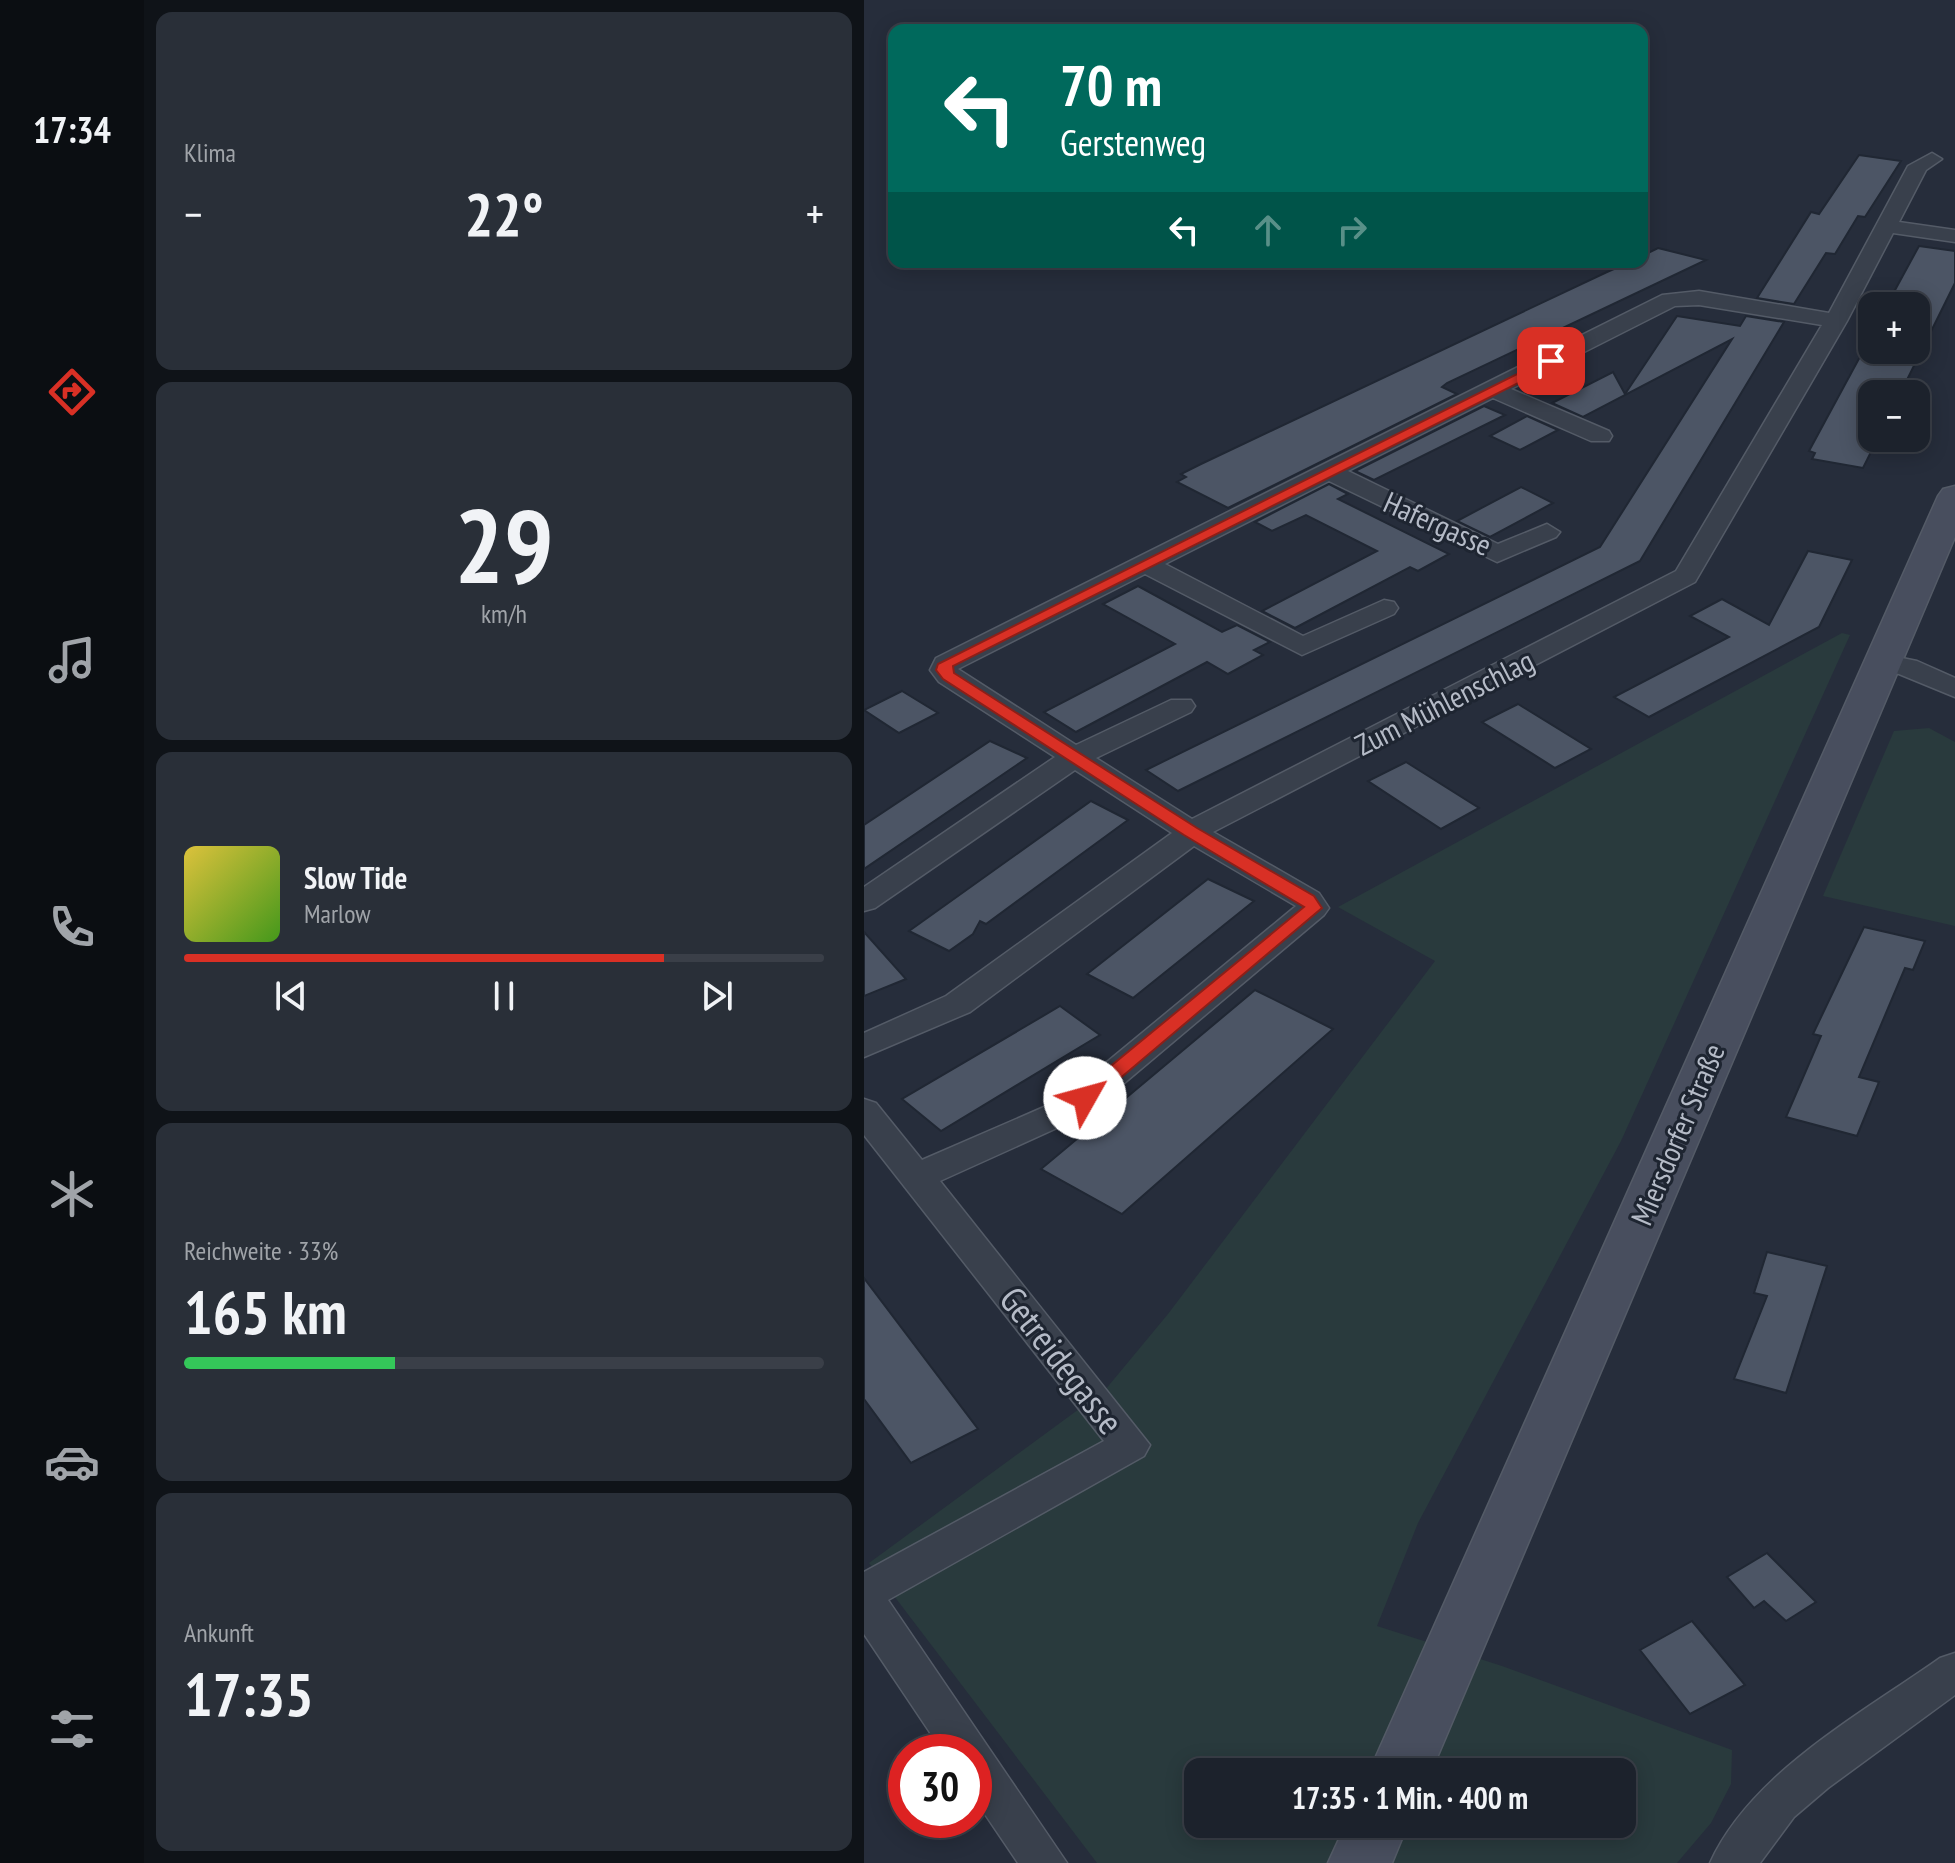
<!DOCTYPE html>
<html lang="de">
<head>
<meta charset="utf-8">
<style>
	body { margin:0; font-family:"PT Sans Narrow",sans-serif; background:#292f38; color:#f1f3f6; height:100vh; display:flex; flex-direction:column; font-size:30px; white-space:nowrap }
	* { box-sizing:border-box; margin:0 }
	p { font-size:26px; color:#a0a4a9 }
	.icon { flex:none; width:44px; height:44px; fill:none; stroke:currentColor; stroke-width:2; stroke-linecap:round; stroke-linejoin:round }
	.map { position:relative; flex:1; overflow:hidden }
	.panel { display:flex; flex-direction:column; gap:12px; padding:12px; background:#0f1318; width:720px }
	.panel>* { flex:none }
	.banner { position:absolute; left:24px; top:24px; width:760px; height:244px; border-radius:16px; box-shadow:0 4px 20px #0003,0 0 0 2px #3a3f48; background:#00695c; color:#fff; overflow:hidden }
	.controls { position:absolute; left:994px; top:292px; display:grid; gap:16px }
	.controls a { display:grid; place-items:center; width:72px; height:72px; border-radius:16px; background:#1c222c; box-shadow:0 4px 20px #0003,0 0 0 2px #3a3f48; font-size:40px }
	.speed { position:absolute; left:24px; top:1734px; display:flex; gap:16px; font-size:40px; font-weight:700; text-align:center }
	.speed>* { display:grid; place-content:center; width:104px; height:104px; border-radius:50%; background:#1c222c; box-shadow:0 4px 20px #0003,0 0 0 2px #3a3f48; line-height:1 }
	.speed .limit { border:12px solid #d22; background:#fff; color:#111 }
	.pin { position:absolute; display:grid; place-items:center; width:68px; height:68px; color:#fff; margin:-34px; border-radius:16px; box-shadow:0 4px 12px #0006 }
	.me { position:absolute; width:88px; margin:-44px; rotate:52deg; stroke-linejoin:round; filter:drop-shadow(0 0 6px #0008) }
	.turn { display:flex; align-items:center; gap:28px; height:168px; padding:0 40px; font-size:36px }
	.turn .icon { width:104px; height:104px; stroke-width:2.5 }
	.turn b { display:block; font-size:56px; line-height:68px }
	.lanes { display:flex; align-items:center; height:76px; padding:0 40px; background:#0003; justify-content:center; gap:40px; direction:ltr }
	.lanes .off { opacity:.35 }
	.big { font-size:60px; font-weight:800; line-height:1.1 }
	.panel .card { flex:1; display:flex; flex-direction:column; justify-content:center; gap:12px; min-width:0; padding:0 28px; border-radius:16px; background:#292f38 }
	.panel .dial { align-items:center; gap:0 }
	.dial b { font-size:104px; line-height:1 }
	.song { display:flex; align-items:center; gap:24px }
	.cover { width:96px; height:96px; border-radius:12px; background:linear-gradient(135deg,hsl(50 70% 55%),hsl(100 70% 35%)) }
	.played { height:8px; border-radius:4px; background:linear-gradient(90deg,#d93025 75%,#3a3f48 75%) }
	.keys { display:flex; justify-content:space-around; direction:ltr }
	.heat { display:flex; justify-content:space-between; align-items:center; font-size:44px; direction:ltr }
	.charge { height:12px; border-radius:6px; background:linear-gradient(90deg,#34c759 33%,#3a3f48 0) }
	.trip { position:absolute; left:320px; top:1758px; width:452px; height:80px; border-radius:16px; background:#1c222c; box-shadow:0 4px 20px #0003,0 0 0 2px #3a3f48; font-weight:800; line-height:80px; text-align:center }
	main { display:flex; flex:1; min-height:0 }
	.dock { display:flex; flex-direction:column; width:144px; justify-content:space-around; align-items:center; background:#0b0e12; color:#a0a4a9 }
	.dock .icon { width:56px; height:56px }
	.dock .on { color:#d93025 }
	.dock b { font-size:36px; color:#f1f3f6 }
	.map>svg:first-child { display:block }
	.green { fill:#293a3d; fill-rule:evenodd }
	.building { fill:#4c5565; stroke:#202733; stroke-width:2 }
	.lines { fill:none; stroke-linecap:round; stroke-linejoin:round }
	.street-casing { stroke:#545b67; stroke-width:3 }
	.secondary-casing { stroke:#545b67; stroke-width:3 }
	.street { fill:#39404c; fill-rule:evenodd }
	.secondary { fill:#484e5e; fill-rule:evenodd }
	.route { fill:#d93025; stroke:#8d1f18; stroke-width:2 }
	.labels { text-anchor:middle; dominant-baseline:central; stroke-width:6; stroke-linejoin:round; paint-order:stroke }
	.street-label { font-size:30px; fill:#b5bbc7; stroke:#1e2531 }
	.near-street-label { font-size:36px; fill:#b5bbc7; stroke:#1e2531 }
</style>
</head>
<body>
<main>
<nav class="dock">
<b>17:34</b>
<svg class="icon on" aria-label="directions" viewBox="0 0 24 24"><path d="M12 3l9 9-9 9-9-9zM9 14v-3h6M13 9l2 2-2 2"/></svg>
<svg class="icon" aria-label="music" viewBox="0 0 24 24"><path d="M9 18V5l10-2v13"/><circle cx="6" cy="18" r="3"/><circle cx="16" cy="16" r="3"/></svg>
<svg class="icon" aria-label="phone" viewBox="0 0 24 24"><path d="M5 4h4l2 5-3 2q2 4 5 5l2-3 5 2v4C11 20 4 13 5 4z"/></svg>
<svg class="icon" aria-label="climate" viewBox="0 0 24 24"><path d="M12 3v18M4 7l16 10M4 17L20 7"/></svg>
<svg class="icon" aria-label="car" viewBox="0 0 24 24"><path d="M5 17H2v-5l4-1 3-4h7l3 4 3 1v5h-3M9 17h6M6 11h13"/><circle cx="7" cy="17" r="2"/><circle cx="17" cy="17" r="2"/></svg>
<svg class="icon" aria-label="filters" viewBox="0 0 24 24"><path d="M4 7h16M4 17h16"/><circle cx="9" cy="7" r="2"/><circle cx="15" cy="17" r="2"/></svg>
</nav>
<section class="panel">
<div class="card"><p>Klima</p>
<div class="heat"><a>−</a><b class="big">22°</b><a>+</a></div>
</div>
<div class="card dial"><b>29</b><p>km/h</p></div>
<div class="card">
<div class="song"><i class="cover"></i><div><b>Slow Tide</b><p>Marlow</p></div></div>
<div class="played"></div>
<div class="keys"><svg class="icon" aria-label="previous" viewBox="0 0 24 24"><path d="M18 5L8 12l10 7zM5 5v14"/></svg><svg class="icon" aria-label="pause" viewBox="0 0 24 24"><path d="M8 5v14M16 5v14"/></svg><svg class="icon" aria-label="next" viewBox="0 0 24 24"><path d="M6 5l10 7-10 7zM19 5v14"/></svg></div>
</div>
<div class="card"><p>Reichweite · 33%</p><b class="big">165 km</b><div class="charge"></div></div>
<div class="card"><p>Ankunft</p><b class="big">17:35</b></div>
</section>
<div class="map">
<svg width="1091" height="1863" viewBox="0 0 1091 1863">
	<rect width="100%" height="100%" fill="#262d3b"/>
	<g class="green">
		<path d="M978,633L986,635L757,1141L554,1523L513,1626L638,1666L868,1750L867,1784L847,1823L813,1863H233L5,1563L241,1390L304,1314L571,961L474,907ZM334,1772H758V1824H334Z"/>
		<path d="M1065,728L1091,742V926L959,896L1030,731Z"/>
	</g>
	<g class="building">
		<path d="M995,155L1037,161L1001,217L994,216L971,254L962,253L930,304L893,298L947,212L955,214Z"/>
		<path d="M1055,246L1091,251V283L1036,394H1008V438H1014L999,468L948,459L951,453L945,451L998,353L1005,354L1008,348L1052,350V306L1024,303Z"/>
		<path d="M794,248L842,260L583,383L578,387L593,394L364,508L313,482L322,477L317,474L337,464L743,272L766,262H778V256Z"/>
		<path d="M813,316L876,326L882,316L920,322L776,561L314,791L282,770L736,547L868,339L719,417L688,403L749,372L761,394Z"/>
		<path d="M620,406L641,415L510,480L491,471Z"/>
		<path d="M663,416L694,430L656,450L626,436Z"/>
		<path d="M465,484L484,494L474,499L585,554L554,571L546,567L431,628L398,611L513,551L442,515L408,531L391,522Z"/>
		<path d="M657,487L689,503L626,537L593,521Z"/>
		<path d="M944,551L988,560L955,627L785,717L750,697L865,637L826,616L858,599L905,625Z"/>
		<path d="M274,586L358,632L373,625L406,642L390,650L399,655L364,674L343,662L212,732L180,712L311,644L239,604Z"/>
		<path d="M38,691L74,713L35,733L0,710Z"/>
		<path d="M654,704L727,749L691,768L618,722Z"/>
		<path d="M126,741L163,758L0,869V825Z"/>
		<path d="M542,762L615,808L577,829L504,781Z"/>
		<path d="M227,801L264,820L122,924L116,921L109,934L85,951L45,931Z"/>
		<path d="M344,879L390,901L269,998L223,974Z"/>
		<path d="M1000,927L1061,941L1049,970L1041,968L995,1077L1015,1082L993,1136L922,1117L957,1036L949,1034Z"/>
		<path d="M0,932L42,979L0,996Z"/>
		<path d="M391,990L469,1029L258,1214L177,1169Z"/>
		<path d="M196,1006L236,1035L77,1131L38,1099Z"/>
		<path d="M903,1252L963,1266L922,1393L870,1379L903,1296L890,1293Z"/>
		<path d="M0,1278L114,1429L47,1463L0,1399Z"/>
		<path d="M903,1553L952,1602L922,1621L900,1601L890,1608L863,1577Z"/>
		<path d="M828,1621L881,1685L826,1714L776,1650Z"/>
	</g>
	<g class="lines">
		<g class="street-casing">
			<g id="street">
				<path d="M1068,153L1078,159L1062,170L1035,222L1091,230V242L1029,233L983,321L831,582L349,832L455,893L465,908L460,915L233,1106L204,1123L76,1181L286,1445L280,1456L24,1600L203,1863H154L110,1798V1752H79L0,1634V1572L240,1441L0,1135V1099L12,1103L58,1160L180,1107L209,1090L432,906L330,846L106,1012L0,1057V1033L82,996L308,833L211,770L11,908L0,911V887L191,757L75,682L66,670L72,658L798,295L835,291L965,313L1044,166ZM835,305L958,325L812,571L328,819L232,758L327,712L331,706L327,700H307L212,745L94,669L281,574L438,655L530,614L534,608L530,602L520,600L439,636L301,564L465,481L633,562L692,537L696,532L683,524L634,544L484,471L629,398L727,441H745L748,436L745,431L647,389L811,306Z"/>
				<path d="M1018,654L1053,661L1091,678V697L1035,674L1008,668L1004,662L1008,656Z"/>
				<path d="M1091,1653V1695L964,1788L930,1817L896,1863H846C887,1773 997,1714 1076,1658Z"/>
			</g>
		</g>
		<g class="secondary-casing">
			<g id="secondary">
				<path d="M1091,486V537L567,1772H505L1074,496L1079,489Z"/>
				<path d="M482,1824H544L528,1863H464Z"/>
			</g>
		</g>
		<use href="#street" class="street"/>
		<use href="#secondary" class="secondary"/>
	</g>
	<path class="route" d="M687,357L692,358V364L89,666L90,673L333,828L450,896L458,908L228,1102H214L211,1098L214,1093L440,907L320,835L79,679L72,670L74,664Z"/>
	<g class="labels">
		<g class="street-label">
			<text transform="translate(574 523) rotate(24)">Hafergasse</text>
			<text transform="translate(580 702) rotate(-27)">Zum Mühlenschlag</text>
			<text transform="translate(813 1134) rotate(-67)">Miersdorfer Straße</text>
		</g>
		<g class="near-street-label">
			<text transform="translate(198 1360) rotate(52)">Getreidegasse</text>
		</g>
	</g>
</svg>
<div class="controls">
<a>+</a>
<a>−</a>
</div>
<div class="speed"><div class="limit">30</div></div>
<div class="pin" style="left:687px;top:361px;background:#d93025"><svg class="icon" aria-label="arrive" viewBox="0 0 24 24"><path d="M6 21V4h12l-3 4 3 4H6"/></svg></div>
<svg class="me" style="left:221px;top:1098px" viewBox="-20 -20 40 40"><circle r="19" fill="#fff"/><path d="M0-13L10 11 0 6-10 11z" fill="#d93025"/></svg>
<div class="trip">17:35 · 1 Min. · 400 m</div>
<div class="banner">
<div class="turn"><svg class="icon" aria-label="left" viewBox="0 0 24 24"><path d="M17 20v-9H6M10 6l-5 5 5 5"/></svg><div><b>70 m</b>Gerstenweg</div></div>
<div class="lanes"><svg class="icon" aria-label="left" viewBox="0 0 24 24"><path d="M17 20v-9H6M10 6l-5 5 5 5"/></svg><svg class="icon off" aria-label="ahead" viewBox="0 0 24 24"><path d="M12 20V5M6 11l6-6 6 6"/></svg><svg class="icon off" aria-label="right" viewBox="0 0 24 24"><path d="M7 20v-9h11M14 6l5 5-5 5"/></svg></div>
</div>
</div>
</main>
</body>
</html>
